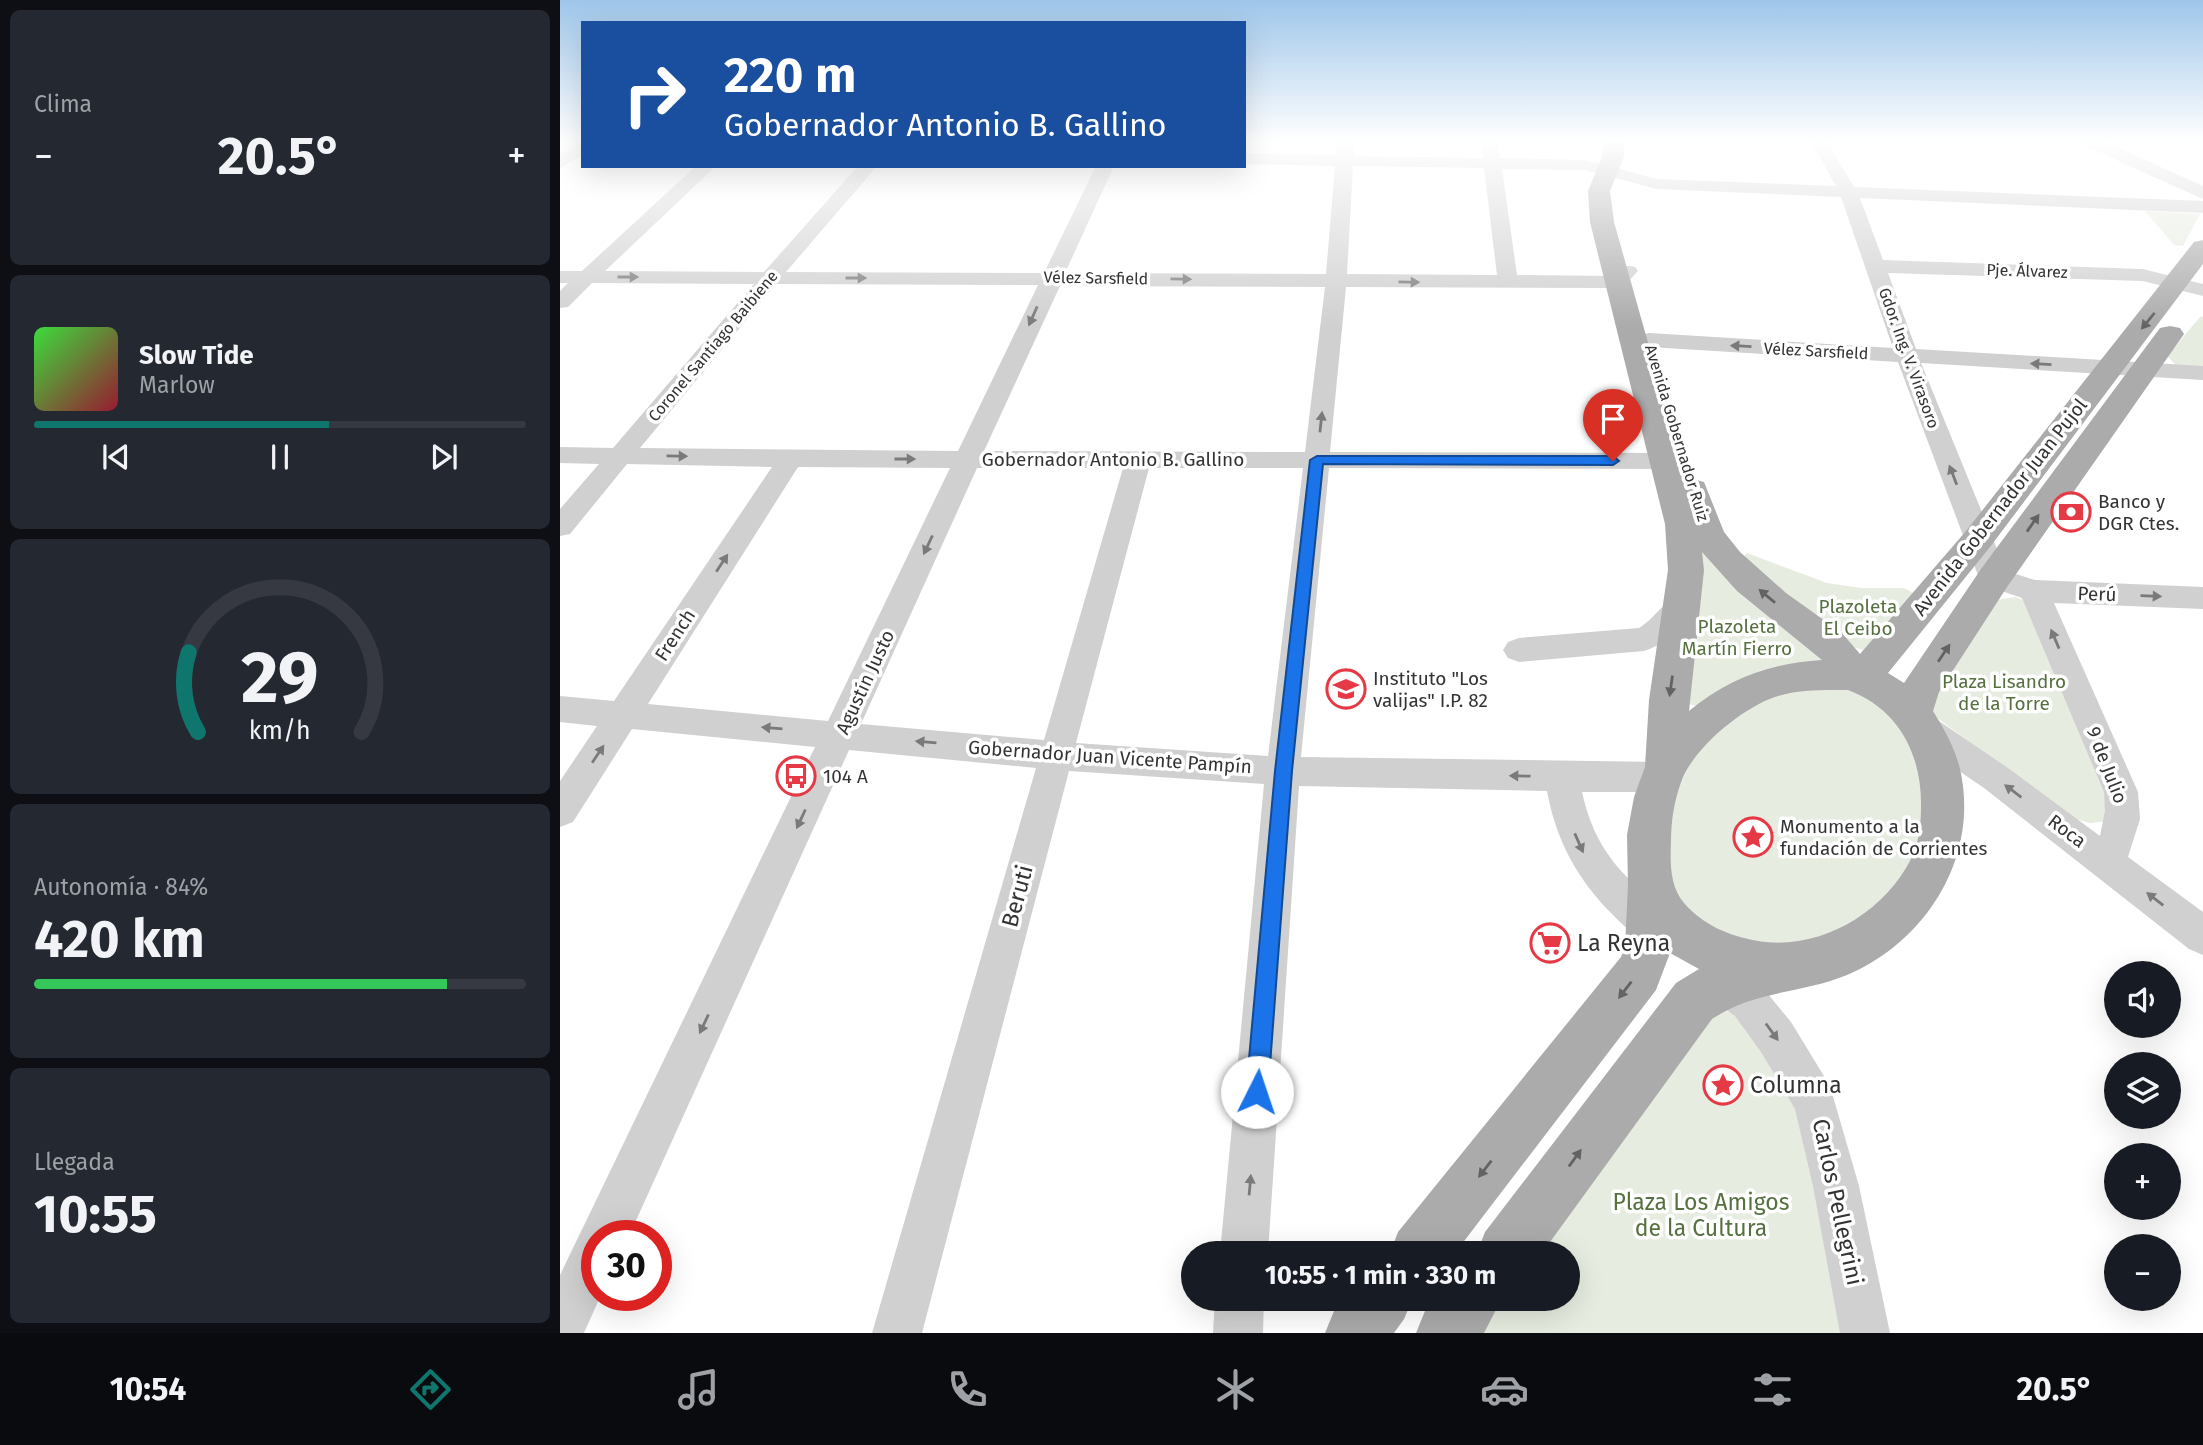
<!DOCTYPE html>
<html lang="es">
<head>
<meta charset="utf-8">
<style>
	body { margin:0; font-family:"Fira Sans",sans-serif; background:#242831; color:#f1f3f6; height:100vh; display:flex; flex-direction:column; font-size:26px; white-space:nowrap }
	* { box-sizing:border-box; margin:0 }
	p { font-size:23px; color:#9ea1a6 }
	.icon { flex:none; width:38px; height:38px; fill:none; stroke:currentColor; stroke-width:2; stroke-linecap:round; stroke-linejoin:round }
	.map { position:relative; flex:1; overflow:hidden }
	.details { display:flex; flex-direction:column; gap:10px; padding:10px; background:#0d0f14; width:560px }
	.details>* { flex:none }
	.banner { position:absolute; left:21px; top:21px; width:665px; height:147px; border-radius:0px; box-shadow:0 7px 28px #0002; background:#1a4fa0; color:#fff; overflow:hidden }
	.buttons { position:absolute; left:1544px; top:961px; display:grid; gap:14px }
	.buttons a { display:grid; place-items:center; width:77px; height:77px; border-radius:50%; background:#171b24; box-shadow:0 7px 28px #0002; font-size:35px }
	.speed { position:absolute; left:21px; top:1220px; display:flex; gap:14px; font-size:35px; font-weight:700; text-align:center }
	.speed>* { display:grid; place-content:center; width:91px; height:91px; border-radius:50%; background:#171b24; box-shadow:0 7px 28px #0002; line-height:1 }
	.speed .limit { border:10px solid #d22; background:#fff; color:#111 }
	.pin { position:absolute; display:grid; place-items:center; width:60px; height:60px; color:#fff; margin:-72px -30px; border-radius:50% 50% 50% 0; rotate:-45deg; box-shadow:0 0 7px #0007 }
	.pin .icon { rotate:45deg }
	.me { position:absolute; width:77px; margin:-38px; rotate:4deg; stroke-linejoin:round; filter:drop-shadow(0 0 5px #0008) }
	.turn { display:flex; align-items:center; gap:24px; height:147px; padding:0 28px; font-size:32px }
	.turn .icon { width:91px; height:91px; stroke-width:2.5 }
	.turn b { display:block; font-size:49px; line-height:60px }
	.big { font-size:52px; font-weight:700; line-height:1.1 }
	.details .widget { flex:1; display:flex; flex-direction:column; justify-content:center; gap:10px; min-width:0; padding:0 24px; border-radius:10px; background:#242831 }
	.details .dial { align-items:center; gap:0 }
	.dial svg { height:182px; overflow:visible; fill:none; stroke:#363941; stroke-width:7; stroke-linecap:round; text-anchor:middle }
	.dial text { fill:#f1f3f6; stroke:none }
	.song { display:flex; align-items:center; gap:21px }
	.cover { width:84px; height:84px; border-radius:10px; background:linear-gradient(135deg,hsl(120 70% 55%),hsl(350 70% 35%)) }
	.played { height:7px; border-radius:4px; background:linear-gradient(90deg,#0f766e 60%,#363941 60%) }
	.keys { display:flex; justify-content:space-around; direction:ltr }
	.heat { display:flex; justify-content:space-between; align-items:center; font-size:38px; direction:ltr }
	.charge { height:10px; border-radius:5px; background:linear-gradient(90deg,#34c759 84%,#363941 0) }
	.trip { position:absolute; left:621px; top:1241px; width:399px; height:70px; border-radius:35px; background:#171b24; box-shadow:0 7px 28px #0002; font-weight:700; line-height:70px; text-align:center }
	.menu { display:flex; height:112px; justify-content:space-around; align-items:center; background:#090b0e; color:#9ea1a6 }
	.menu .icon { width:49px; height:49px }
	.menu .selected { color:#0f766e }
	.menu b { font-size:32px; color:#f1f3f6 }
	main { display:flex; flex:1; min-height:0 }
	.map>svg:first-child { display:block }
	.green { fill:#e6ecdf }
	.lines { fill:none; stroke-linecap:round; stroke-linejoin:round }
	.minor { fill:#d0d0d0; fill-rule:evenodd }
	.major { fill:#ababab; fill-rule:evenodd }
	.oneway { fill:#7a7a7a }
	.oneway2 { fill:#636363 }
	.route { fill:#1a73e8; stroke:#114b97; stroke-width:2 }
	.labels { text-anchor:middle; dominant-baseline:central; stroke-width:7; stroke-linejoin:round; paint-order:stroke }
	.far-street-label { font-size:16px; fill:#333; stroke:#fff }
	.street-label { font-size:19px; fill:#333; stroke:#fff }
	.poi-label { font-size:19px; fill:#333; stroke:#fff; text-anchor:start }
	.park-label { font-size:19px; fill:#56703f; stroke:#fff }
	.near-street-label { font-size:23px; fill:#333; stroke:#fff }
	.near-poi-label { font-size:23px; fill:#333; stroke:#fff; text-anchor:start }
	.near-park-label { font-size:23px; fill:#56703f; stroke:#fff }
</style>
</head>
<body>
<main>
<section class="details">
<div class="widget"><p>Clima</p>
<div class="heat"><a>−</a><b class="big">20.5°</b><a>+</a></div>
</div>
<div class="widget">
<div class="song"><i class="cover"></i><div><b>Slow Tide</b><p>Marlow</p></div></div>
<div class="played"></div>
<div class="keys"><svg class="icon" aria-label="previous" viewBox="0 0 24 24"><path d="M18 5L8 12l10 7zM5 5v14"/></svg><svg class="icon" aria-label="pause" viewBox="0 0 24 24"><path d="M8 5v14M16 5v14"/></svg><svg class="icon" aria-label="next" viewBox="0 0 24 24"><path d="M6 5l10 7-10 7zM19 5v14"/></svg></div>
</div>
<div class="widget dial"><svg viewBox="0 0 100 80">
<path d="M14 69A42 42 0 1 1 86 69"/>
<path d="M14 69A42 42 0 0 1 10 34" stroke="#0f766e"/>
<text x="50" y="56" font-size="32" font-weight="700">29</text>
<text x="50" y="72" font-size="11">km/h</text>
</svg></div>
<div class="widget"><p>Autonomía · 84%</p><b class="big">420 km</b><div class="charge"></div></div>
<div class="widget"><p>Llegada</p><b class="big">10:55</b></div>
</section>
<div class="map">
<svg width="1643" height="1333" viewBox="0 0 1643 1333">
	<rect width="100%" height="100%" fill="#fff"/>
	<g class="green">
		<path d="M1585,211L1640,214L1623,246L1614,245Z"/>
		<path d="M1641,316L1643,317V371L1617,366L1607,356Z"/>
		<path d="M1136,544L1264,656L1262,663L1138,706L1128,704Z"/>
		<path d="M1187,553L1267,583L1301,588H1344L1355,594L1311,646L1303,650L1292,647L1191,570L1184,556Z"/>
		<path d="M1455,597L1464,600L1557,797L1549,821L1530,823L1512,818L1376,717L1368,707L1437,600Z"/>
		<path d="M1261,684L1308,692L1360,740L1367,841L1329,903L1242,952L1147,933L1112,893L1105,818L1138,746L1192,701Z"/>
		<path d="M1165,1011L1181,1015L1237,1090L1281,1333H914L939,1299L1008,1298V1253H971L1135,1023Z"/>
	</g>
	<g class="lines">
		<g class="minor">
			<path d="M23,140V154L0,168V154Z"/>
			<path d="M778,140H794V156L923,158L921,140H937L940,158L1026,160L1097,179L1276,186L1250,140H1266L1294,187L1643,201V213L1300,198L1323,260L1583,269L1643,284V296L1583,281L1328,273L1356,349L1643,366V380L1361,363L1446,571L1475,580L1643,587V609L1494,603L1578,792L1580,819L1568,857L1643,912V955L1629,949L1424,788L1355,741L1350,731L1355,721L1367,717L1379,721L1448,768L1540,836L1545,811L1544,792L1462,598L1424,585L1419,578L1338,362L1089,347L1081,345L1078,340L1081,335L1089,333L1333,348L1281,197L1097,189L1025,170L942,169L957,275L1052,276C1060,268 1064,264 1075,267L1078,271L1064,286L1057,288L786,287L770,452L1107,453L1116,455L1120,461L1116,467L1107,469L769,468L741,757L1102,762L1114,767L1119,777L1114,787L1102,792H1022C1030,828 1044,855 1071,881C1085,895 1101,906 1109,925L1104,938L1090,943C1074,937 1064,926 1052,914C1017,879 996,840 987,791L739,786L708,1253H660L704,784L509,771L362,1333H312L476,768L289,750L69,1236H37V1295H41L24,1333H0V1275L255,747L72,729L13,822L0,827V781L37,726L0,722V696L54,701L212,467L67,464L10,534L0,536V509L39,464L0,463V447L53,448L194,284L32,283L8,307L0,308V291L8,283H0V271H22L136,166H156L45,271L204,272L298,166H317L226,272L484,273L536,166H554L505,273L766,274L775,166L684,164V154L776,155ZM793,166L924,168L937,275L787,274ZM216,284L478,285L398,451L80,448ZM500,286L765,287L745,452L424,451ZM238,467L390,468L268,721L88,704ZM417,468H563L484,740L301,724ZM589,468H743L708,756L516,743Z"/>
			<path d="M1519,140H1541L1643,186V199L1521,144Z"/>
			<path d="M1123,593L1134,596L1138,604C1125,626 1109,643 1084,651L959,662L948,658L943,650L948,642L959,638L1079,628C1096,618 1104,599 1123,593Z"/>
			<path d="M1157,955L1171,961L1176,969L1203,988L1231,1022L1270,1086L1299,1186L1330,1333H1280L1253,1186L1235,1109L1201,1052L1175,1016L1148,997L1137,975L1143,961Z"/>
			<path d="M655,1298H704L703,1333H653Z"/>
		</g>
		<g class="major">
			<path d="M1044,140H1064V157L1050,191L1054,222L1127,481L1133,479L1144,482L1164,532L1180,552L1226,593L1282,633L1300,654L1406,531L1634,242L1643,240V264L1430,547L1328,673L1344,683L1421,569L1600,328L1610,326L1620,328L1624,334L1447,587L1379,692L1373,711C1384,729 1395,748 1400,769C1420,856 1367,941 1287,975C1241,994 1195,990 1152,1019L982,1253H917L925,1232L1116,983L1139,969L1110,953L1096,990L895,1253H830L838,1232L1061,957L1065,946L1068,885L1067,835L1074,797L1085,767L1089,700L1108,570L1105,524L1030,222L1028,191L1042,157ZM1142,552L1177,591L1262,660C1211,663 1168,679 1129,711L1144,570ZM1288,690C1339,709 1362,755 1361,807C1361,824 1359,843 1351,859C1323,914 1259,951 1198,941C1169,936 1143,925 1124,903C1110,887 1110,863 1111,842C1111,822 1114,800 1122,780C1134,748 1182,708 1215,697C1238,689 1264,690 1288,690Z"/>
			<path d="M785,1298H853L844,1319L834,1333H765L774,1311Z"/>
			<path d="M875,1298H942L924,1333H856L865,1311Z"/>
		</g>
	</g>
	<defs><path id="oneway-solid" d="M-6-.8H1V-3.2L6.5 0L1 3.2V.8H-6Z" transform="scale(1.75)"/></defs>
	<g class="oneway">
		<use href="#oneway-solid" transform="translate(68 277)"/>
		<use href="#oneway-solid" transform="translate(296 278)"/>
		<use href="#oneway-solid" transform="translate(621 279) rotate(1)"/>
		<use href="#oneway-solid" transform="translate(849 282) rotate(1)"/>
		<use href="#oneway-solid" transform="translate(473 316) rotate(114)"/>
		<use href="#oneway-solid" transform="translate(1181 346) rotate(-177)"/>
		<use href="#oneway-solid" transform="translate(1481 364) rotate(-177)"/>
		<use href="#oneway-solid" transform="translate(761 422) rotate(-84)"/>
		<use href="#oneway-solid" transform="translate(117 456) rotate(1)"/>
		<use href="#oneway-solid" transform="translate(345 459)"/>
		<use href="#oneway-solid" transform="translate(1393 475) rotate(-111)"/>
		<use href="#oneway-solid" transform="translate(368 545) rotate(115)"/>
		<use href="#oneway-solid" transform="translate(162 563) rotate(-57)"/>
		<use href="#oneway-solid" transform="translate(1591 596) rotate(2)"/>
		<use href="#oneway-solid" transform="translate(1495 639) rotate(-113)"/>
		<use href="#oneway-solid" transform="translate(212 728) rotate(-175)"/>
		<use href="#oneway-solid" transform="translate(366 742) rotate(-175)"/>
		<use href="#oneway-solid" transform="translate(38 754) rotate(-56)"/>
		<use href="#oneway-solid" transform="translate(960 776) rotate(-179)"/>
		<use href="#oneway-solid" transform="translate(1453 791) rotate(-143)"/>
		<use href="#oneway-solid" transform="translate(241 819) rotate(115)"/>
		<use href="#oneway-solid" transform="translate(1019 843) rotate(66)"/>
		<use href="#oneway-solid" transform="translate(1595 899) rotate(-142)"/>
		<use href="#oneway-solid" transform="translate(144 1024) rotate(115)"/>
		<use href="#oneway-solid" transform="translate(1212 1032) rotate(54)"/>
		<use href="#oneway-solid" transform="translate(690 1185) rotate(-85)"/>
	</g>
	<g class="oneway2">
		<use href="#oneway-solid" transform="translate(1588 321) rotate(129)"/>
		<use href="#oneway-solid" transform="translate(1473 523) rotate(-55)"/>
		<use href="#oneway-solid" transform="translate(1207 596) rotate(-140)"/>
		<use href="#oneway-solid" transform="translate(1384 653) rotate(-56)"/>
		<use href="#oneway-solid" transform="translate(1111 686) rotate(98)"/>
		<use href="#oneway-solid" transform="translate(1065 990) rotate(128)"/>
		<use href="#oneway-solid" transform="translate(1015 1158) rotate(-54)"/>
		<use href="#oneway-solid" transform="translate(925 1169) rotate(128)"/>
	</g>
	<linearGradient id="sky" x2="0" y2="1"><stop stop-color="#9ec6ea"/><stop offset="0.43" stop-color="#fff"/><stop offset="1" stop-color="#fff" stop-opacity="0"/></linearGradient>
	<rect width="1643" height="327" fill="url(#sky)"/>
	<path class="route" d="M757,456H1053L1059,461L1053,465L763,464L732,771L708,1092L705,1100L697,1103L689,1100L686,1092L715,771L750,460Z"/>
	<defs>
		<g id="bank-ring" transform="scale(2.0125)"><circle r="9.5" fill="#fff" stroke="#e63946" stroke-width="1.5"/><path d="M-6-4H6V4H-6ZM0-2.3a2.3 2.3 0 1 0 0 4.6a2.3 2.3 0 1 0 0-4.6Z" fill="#e63946"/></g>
		<g id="school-ring" transform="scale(2.0125)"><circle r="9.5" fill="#fff" stroke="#e63946" stroke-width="1.5"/><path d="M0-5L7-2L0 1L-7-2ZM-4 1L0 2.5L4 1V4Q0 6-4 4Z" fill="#e63946"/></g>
		<g id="bus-ring" transform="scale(2.0125)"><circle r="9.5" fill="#fff" stroke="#e63946" stroke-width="1.5"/><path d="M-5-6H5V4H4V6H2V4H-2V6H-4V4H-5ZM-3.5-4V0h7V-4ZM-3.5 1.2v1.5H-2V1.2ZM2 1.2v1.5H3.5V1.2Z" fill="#e63946"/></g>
		<g id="sight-ring" transform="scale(2.0125)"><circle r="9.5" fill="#fff" stroke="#e63946" stroke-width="1.5"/><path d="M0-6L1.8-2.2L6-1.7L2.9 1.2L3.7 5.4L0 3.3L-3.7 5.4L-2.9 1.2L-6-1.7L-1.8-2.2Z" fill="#e63946"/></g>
		<g id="supermarket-ring" transform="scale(2.0125)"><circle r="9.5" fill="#fff" stroke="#e63946" stroke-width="1.5"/><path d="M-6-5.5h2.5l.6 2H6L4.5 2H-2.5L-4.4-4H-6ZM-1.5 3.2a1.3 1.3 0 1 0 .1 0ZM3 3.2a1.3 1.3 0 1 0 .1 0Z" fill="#e63946"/></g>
	</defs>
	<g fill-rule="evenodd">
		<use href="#bank-ring" x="1511" y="512"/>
		<use href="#school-ring" x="786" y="689"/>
		<use href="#bus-ring" x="236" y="776"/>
		<use href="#sight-ring" x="1193" y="837"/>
		<use href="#supermarket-ring" x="990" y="943"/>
		<use href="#sight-ring" x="1163" y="1085"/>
	</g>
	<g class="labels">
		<g class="far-street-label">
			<text transform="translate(1467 271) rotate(2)">Pje. Álvarez</text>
			<text transform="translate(536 278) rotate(1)">Vélez Sarsfield</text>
			<text transform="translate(153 346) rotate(-50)">Coronel Santiago Baibiene</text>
			<text transform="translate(1256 351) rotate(3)">Vélez Sarsfield</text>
			<text transform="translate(1349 358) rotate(70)">Gdor. Ing. V. Virasoro</text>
			<text transform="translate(1117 433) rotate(73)">Avenida Gobernador Ruiz</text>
		</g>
		<g class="street-label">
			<text x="553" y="459">Gobernador Antonio B. Gallino</text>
			<text transform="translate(1440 507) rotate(-52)">Avenida Gobernador Juan Pujol</text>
			<text transform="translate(1537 594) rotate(2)">Perú</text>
			<text transform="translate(115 635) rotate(-57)">French</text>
			<text transform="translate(305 682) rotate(-65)">Agustín Justo</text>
			<text transform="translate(550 757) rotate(4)">Gobernador Juan Vicente Pampín</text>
			<text transform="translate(1547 765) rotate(69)">9 de Julio</text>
			<text transform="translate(1507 831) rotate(37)">Roca</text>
		</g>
		<g class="poi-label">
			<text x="1538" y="501">Banco y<tspan x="1538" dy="22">DGR Ctes.</tspan></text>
			<text x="813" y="678">Instituto "Los<tspan x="813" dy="22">valijas" I.P. 82</tspan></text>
			<text x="263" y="776">104 A</text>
			<text x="1220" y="826">Monumento a la<tspan x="1220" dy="22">fundación de Corrientes</tspan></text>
		</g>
		<g class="park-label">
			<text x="1298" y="606">Plazoleta<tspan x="1298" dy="22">El Ceibo</tspan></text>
			<text x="1177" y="626">Plazoleta<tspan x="1177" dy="22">Martín Fierro</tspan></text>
			<text x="1444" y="681">Plaza Lisandro<tspan x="1444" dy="22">de la Torre</tspan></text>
		</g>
		<g class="near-street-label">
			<text transform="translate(457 896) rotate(-75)">Beruti</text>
			<text transform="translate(1278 1202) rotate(78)">Carlos Pellegrini</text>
		</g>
		<g class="near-poi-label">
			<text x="1017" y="943">La Reyna</text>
			<text x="1190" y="1085">Columna</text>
		</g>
		<g class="near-park-label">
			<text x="1141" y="1202">Plaza Los Amigos<tspan x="1141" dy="26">de la Cultura</tspan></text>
		</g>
	</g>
</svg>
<div class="buttons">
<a><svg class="icon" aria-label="sound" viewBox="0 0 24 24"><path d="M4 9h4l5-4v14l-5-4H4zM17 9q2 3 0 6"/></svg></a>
<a><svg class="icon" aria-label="layers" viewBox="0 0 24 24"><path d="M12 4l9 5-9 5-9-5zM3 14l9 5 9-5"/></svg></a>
<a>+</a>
<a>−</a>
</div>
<div class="speed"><div class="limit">30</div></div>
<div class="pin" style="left:1053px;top:461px;background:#d93025"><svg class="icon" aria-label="arrive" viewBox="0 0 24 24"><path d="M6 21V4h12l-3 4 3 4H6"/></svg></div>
<svg class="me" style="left:697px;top:1092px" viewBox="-20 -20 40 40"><circle r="19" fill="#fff"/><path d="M0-13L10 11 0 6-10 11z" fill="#1a73e8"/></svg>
<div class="trip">10:55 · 1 min · 330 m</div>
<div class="banner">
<div class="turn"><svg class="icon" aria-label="right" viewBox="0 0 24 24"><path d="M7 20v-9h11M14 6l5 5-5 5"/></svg><div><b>220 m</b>Gobernador Antonio B. Gallino</div></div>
</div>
</div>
</main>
<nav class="menu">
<b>10:54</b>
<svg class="icon selected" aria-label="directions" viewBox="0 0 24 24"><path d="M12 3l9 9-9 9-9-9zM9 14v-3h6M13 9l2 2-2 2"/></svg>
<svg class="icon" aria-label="music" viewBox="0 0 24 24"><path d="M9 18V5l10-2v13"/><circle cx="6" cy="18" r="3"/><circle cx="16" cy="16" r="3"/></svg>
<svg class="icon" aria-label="phone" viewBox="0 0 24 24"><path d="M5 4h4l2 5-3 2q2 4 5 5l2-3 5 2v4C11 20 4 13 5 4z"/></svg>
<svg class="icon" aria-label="climate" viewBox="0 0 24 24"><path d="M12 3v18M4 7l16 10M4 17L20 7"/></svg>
<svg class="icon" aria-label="car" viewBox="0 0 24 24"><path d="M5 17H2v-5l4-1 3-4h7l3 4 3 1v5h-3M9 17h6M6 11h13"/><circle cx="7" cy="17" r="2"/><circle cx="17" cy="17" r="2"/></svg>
<svg class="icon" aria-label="filters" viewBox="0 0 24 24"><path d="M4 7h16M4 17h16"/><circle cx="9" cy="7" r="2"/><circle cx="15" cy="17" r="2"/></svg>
<b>20.5°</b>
</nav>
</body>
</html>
